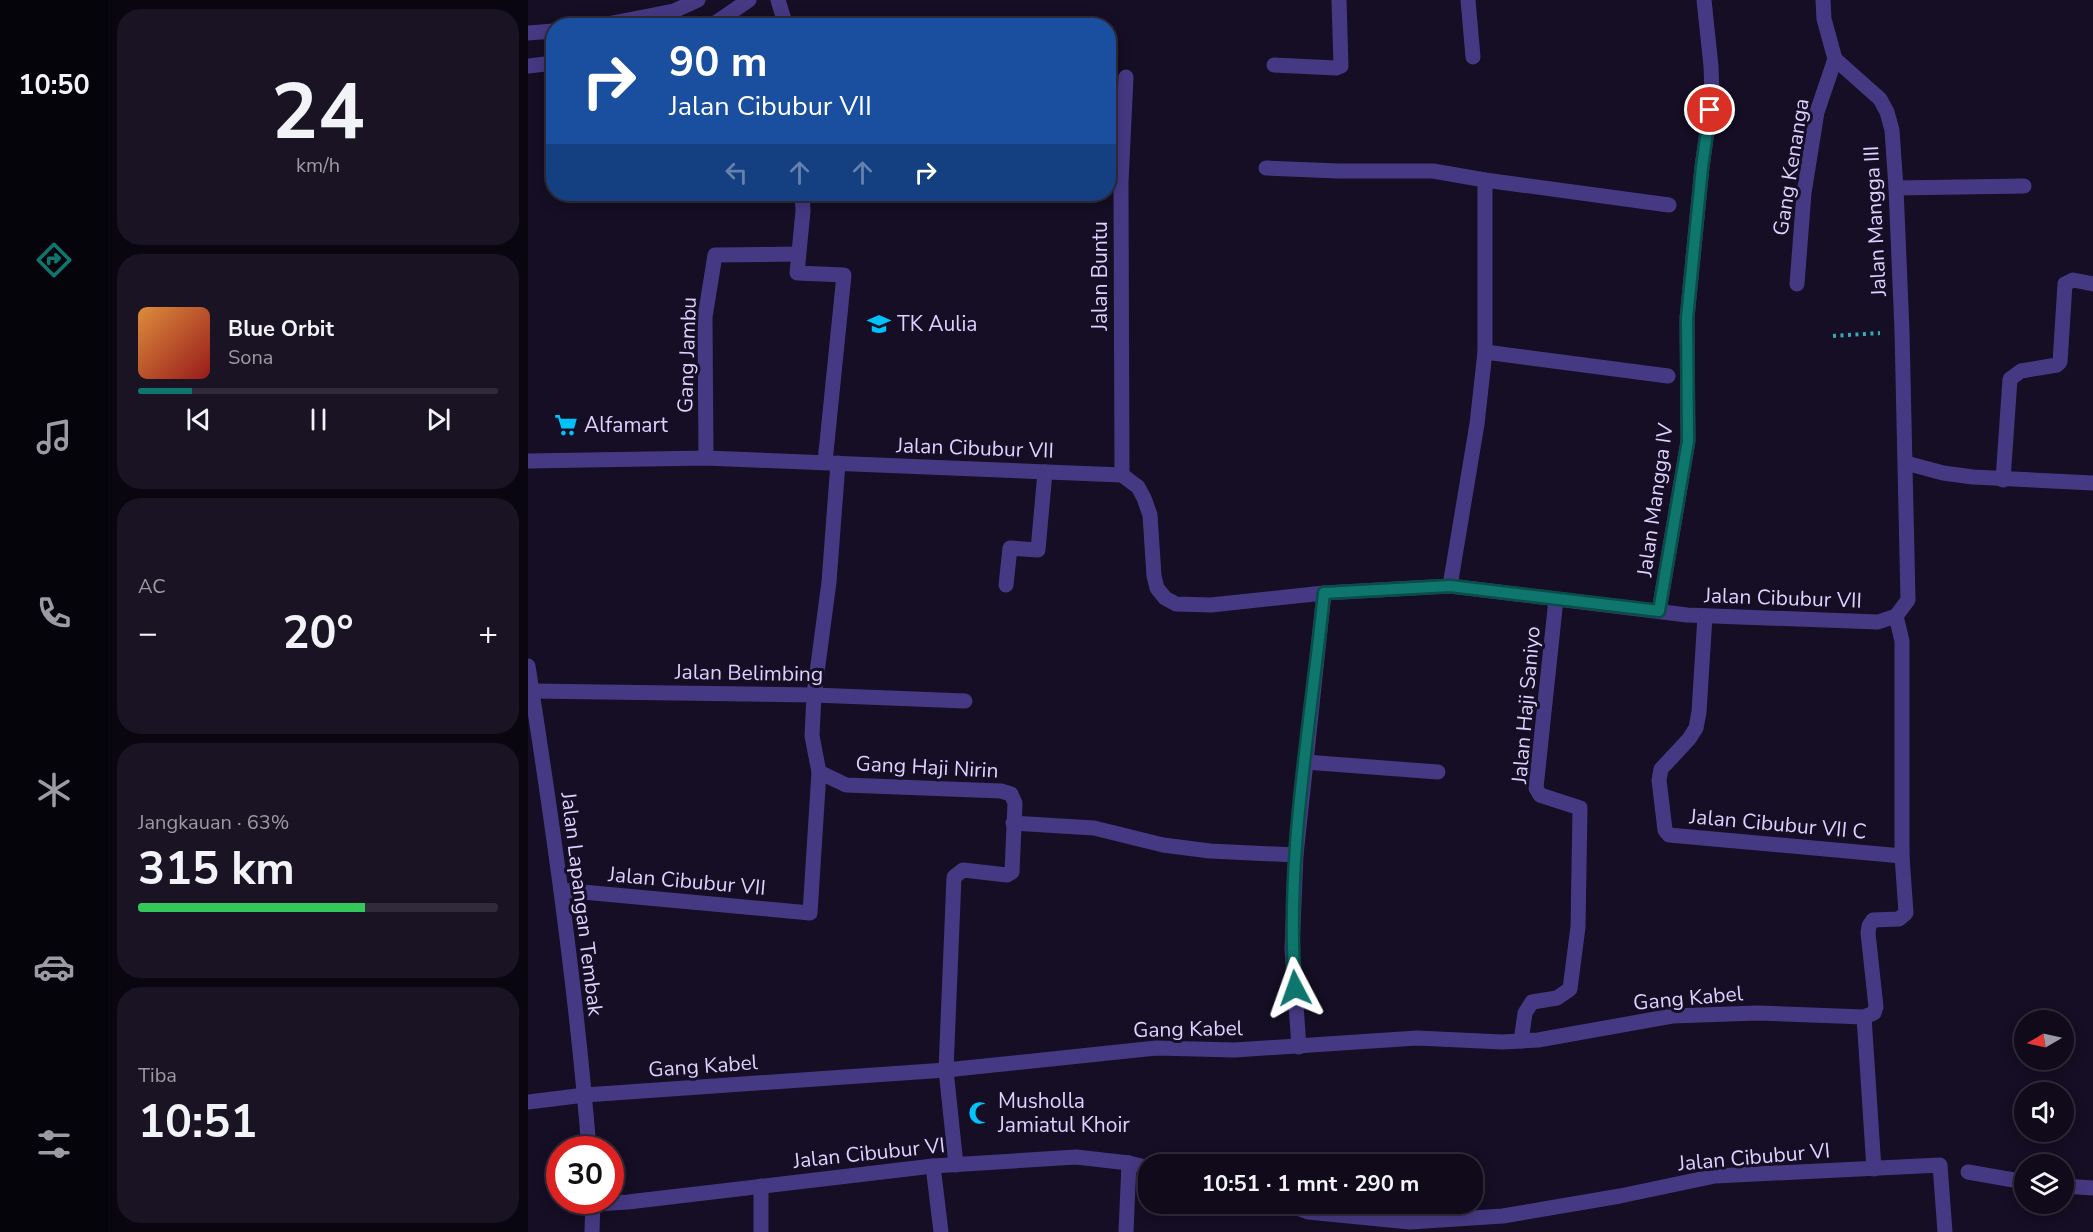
<!DOCTYPE html>
<html lang="id">
<head>
<meta charset="utf-8">
<style>
	body { margin:0; font-family:"Nunito Sans",sans-serif; background:#191324; color:#f1f3f6; height:100vh; display:flex; flex-direction:column; font-size:22px; white-space:nowrap }
	* { box-sizing:border-box; margin:0 }
	p { font-size:20px; color:#9c9aa3 }
	.icon { flex:none; width:33px; height:33px; fill:none; stroke:currentColor; stroke-width:2; stroke-linecap:round; stroke-linejoin:round }
	.map { position:relative; flex:1; overflow:hidden }
	.sheet { display:flex; flex-direction:column; gap:9px; padding:9px; background:#09060f; width:420px }
	.sheet>* { flex:none }
	.guide { position:absolute; left:18px; top:18px; width:570px; height:183px; border-radius:24px; box-shadow:0 3px 15px #0003,0 0 0 2px #302b3a; background:#1a4fa0; color:#fff; overflow:hidden }
	.needle { width:39px; rotate:261deg }
	.fabs { position:absolute; left:1486px; top:1010px; display:grid; gap:12px }
	.fabs a { display:grid; place-items:center; width:60px; height:60px; border-radius:50%; background:#100a1b; box-shadow:0 3px 15px #0003,0 0 0 2px #302b3a; font-size:30px }
	.speed { position:absolute; left:18px; top:1136px; display:flex; gap:12px; font-size:30px; font-weight:700; text-align:center }
	.speed>* { display:grid; place-content:center; width:78px; height:78px; border-radius:50%; background:#100a1b; box-shadow:0 3px 15px #0003,0 0 0 2px #302b3a; line-height:1 }
	.speed .limit { border:9px solid #d22; background:#fff; color:#111 }
	.pin { position:absolute; display:grid; place-items:center; width:51px; height:51px; color:#fff; margin:-26px; border:3px solid #fff; border-radius:50%; box-shadow:0 2px 6px #0007 }
	.me { position:absolute; width:66px; margin:-33px; rotate:356deg; stroke-linejoin:round; filter:drop-shadow(0 0 4px #0008) }
	.turn { display:flex; align-items:center; gap:21px; height:126px; padding:0 24px; font-size:27px }
	.turn .icon { width:78px; height:78px; stroke-width:2.5 }
	.turn b { display:block; font-size:42px; line-height:51px }
	.lanes { display:flex; align-items:center; height:57px; padding:0 24px; background:#0003; justify-content:center; gap:30px; direction:ltr }
	.lanes .off { opacity:.35 }
	.big { font-size:45px; font-weight:700; line-height:1.1 }
	.sheet .card { flex:1; display:flex; flex-direction:column; justify-content:center; gap:9px; min-width:0; padding:0 21px; border-radius:24px; background:#191324 }
	.sheet .dial { align-items:center; gap:0 }
	.dial b { font-size:78px; line-height:1 }
	.song { display:flex; align-items:center; gap:18px }
	.cover { width:72px; height:72px; border-radius:9px; background:linear-gradient(135deg,hsl(30 70% 55%),hsl(0 70% 35%)) }
	.played { height:6px; border-radius:3px; background:linear-gradient(90deg,#0f766e 15%,#302b3a 15%) }
	.keys { display:flex; justify-content:space-around; direction:ltr }
	.heat { display:flex; justify-content:space-between; align-items:center; font-size:33px; direction:ltr }
	.charge { height:9px; border-radius:4px; background:linear-gradient(90deg,#34c759 63%,#302b3a 0) }
	.trip { position:absolute; left:610px; top:1154px; width:345px; height:60px; border-radius:24px; background:#100a1b; box-shadow:0 3px 15px #0003,0 0 0 2px #302b3a; font-weight:700; line-height:60px; text-align:center }
	main { display:flex; flex:1; min-height:0 }
	.tabs { display:flex; flex-direction:column; width:108px; justify-content:space-around; align-items:center; background:#06040b; color:#9c9aa3 }
	.tabs .icon { width:42px; height:42px }
	.tabs .selected { color:#0f766e }
	.tabs b { font-size:27px; color:#f1f3f6 }
	.map>svg:first-child { display:block }
	.lines { fill:none; stroke-linecap:round; stroke-linejoin:round }
	.path { stroke:#2facb5; stroke-width:4; stroke-dasharray:3 4.5; stroke-linecap:butt }
	.minor { stroke:#463983; stroke-width:15 }
	.route-casing { stroke:#0a4d48; stroke-width:15 }
	.route { stroke:#0f766e; stroke-width:10 }
	.labels { text-anchor:middle; dominant-baseline:central; stroke-width:6; stroke-linejoin:round; paint-order:stroke }
	.street-label { font-size:21px; fill:#dcd1ff; stroke:#150e24 }
	.poi-label { font-size:21px; fill:#dcd1ff; stroke:#150e24; text-anchor:start }
</style>
</head>
<body>
<main>
<nav class="tabs">
<b>10:50</b>
<svg class="icon selected" aria-label="directions" viewBox="0 0 24 24"><path d="M12 3l9 9-9 9-9-9zM9 14v-3h6M13 9l2 2-2 2"/></svg>
<svg class="icon" aria-label="music" viewBox="0 0 24 24"><path d="M9 18V5l10-2v13"/><circle cx="6" cy="18" r="3"/><circle cx="16" cy="16" r="3"/></svg>
<svg class="icon" aria-label="phone" viewBox="0 0 24 24"><path d="M5 4h4l2 5-3 2q2 4 5 5l2-3 5 2v4C11 20 4 13 5 4z"/></svg>
<svg class="icon" aria-label="climate" viewBox="0 0 24 24"><path d="M12 3v18M4 7l16 10M4 17L20 7"/></svg>
<svg class="icon" aria-label="car" viewBox="0 0 24 24"><path d="M5 17H2v-5l4-1 3-4h7l3 4 3 1v5h-3M9 17h6M6 11h13"/><circle cx="7" cy="17" r="2"/><circle cx="17" cy="17" r="2"/></svg>
<svg class="icon" aria-label="filters" viewBox="0 0 24 24"><path d="M4 7h16M4 17h16"/><circle cx="9" cy="7" r="2"/><circle cx="15" cy="17" r="2"/></svg>
</nav>
<section class="sheet">
<div class="card dial"><b>24</b><p>km/h</p></div>
<div class="card">
<div class="song"><i class="cover"></i><div><b>Blue Orbit</b><p>Sona</p></div></div>
<div class="played"></div>
<div class="keys"><svg class="icon" aria-label="previous" viewBox="0 0 24 24"><path d="M18 5L8 12l10 7zM5 5v14"/></svg><svg class="icon" aria-label="pause" viewBox="0 0 24 24"><path d="M8 5v14M16 5v14"/></svg><svg class="icon" aria-label="next" viewBox="0 0 24 24"><path d="M6 5l10 7-10 7zM19 5v14"/></svg></div>
</div>
<div class="card"><p>AC</p>
<div class="heat"><a>−</a><b class="big">20°</b><a>+</a></div>
</div>
<div class="card"><p>Jangkauan · 63%</p><b class="big">315 km</b><div class="charge"></div></div>
<div class="card"><p>Tiba</p><b class="big">10:51</b></div>
</section>
<div class="map">
<svg width="1565" height="1232" viewBox="0 0 1565 1232">
	<rect width="100%" height="100%" fill="#150e24"/>
	<g class="lines">
		<path class="path" d="M1305,336L1352,333"/>
		<g class="minor">
			<path d="M250,0L258,26"/>
			<path d="M940,0L945,57"/>
			<path d="M69,26L146,11L170,0"/>
			<path d="M183,26L221,0"/>
			<path d="M0,33L26,31"/>
			<path d="M746,65L808,68L813,66L811,0"/>
			<path d="M0,66L26,63"/>
			<path d="M738,168L810,171H905L957,180L1141,205"/>
			<path d="M1368,188L1496,186"/>
			<path d="M274,194L275,211L269,273L316,275L297,462"/>
			<path d="M1269,284L1276,193L1289,112L1307,59"/>
			<path d="M957,352L1140,376"/>
			<path d="M178,458L177,317L187,255L270,254"/>
			<path d="M0,461L178,458L594,475L610,487L616,498L622,515L626,576L629,588L637,598L648,604L683,605L796,593L922,586L1159,615L1350,622L1368,616L1380,600L1374,331L1368,188L1364,130L1359,112L1352,99L1307,59L1296,19L1295,0"/>
			<path d="M310,463L301,582L286,695L284,736L291,772L318,785L473,791L483,794L487,803L484,872L479,875L435,870L426,877L418,1070L428,1165"/>
			<path d="M1378,463L1415,473L1445,477L1565,483"/>
			<path d="M594,475L593,183L598,77"/>
			<path d="M1475,480L1482,379L1493,371L1529,365L1532,362L1537,284L1545,280L1565,284"/>
			<path d="M478,585L482,548L510,550L517,472"/>
			<path d="M922,586L949,424L957,352V180"/>
			<path d="M1131,611L1160,441L1159,318L1174,167L1184,96L1183,66L1176,0"/>
			<path d="M1177,616L1171,712L1168,728L1161,739L1133,769L1131,780L1137,830L1141,835L1374,856"/>
			<path d="M0,666C25,826 48,987 61,1149"/>
			<path d="M4,691L286,695L437,701"/>
			<path d="M777,762L910,772"/>
			<path d="M485,823L566,828L635,845L682,851L768,855"/>
			<path d="M33,890L282,913L291,772"/>
			<path d="M1336,1017L1346,1169"/>
			<path d="M993,1041L997,1013L1004,1002L1029,998L1042,989L1050,927L1052,808L1012,795L1008,788L1028,599"/>
			<path d="M771,1047L764,949L768,855L796,593"/>
			<path d="M0,1102L57,1095L418,1070L628,1048L707,1050L889,1038L974,1042L993,1041L1010,1040L1144,1016L1229,1013L1336,1017L1346,1013L1348,1007L1340,933L1341,926L1345,920L1371,919L1378,913L1374,856V641L1368,616"/>
			<path d="M405,1166L413,1232"/>
			<path d="M1440,1172L1497,1182"/>
			<path d="M1536,1186L1565,1188"/>
			<path d="M757,1203L780,1212L882,1222L975,1216L1092,1196L1187,1176L1412,1165L1417,1232"/>
			<path d="M66,1204L100,1202L405,1166L548,1157L601,1163L621,1168"/>
			<path d="M64,1232L65,1200"/>
			<path d="M233,1232V1186"/>
			<path d="M598,1232L601,1163"/>
		</g>
	</g>
	<g class="lines">
		<g class="route-casing">
			<path id="route" d="M767,988C757,859 783,722 796,593L922,586L1131,611L1160,441L1159,318L1174,167L1182,110"/>
		</g>
		<use href="#route" class="route"/>
	</g>
	<defs>
		<g id="school-bare" transform="scale(1.8)"><path d="M0-5L7-2L0 1L-7-2ZM-4 1L0 2.5L4 1V4Q0 6-4 4Z" fill="#01c2fb" stroke="#150e24" stroke-width="2.5" paint-order="stroke"/></g>
		<g id="supermarket-bare" transform="scale(1.8)"><path d="M-6-5.5h2.5l.6 2H6L4.5 2H-2.5L-4.4-4H-6ZM-1.5 3.2a1.3 1.3 0 1 0 .1 0ZM3 3.2a1.3 1.3 0 1 0 .1 0Z" fill="#01c2fb" stroke="#150e24" stroke-width="2.5" paint-order="stroke"/></g>
		<g id="mosque-bare" transform="scale(1.8)"><path d="M3.5-4.9A6 6 0 1 0 3.5 4.9A5 5 0 1 1 3.5-4.9Z" fill="#01c2fb" stroke="#150e24" stroke-width="2.5" paint-order="stroke"/></g>
	</defs>
	<g fill-rule="evenodd">
		<use href="#school-bare" x="351" y="324"/>
		<use href="#supermarket-bare" x="38" y="425"/>
		<use href="#mosque-bare" x="452" y="1113"/>
	</g>
	<g class="labels">
		<g class="street-label">
			<text transform="translate(1263 167) rotate(-81)">Gang Kenanga</text>
			<text transform="translate(1347 221) rotate(-93)">Jalan Mangga III</text>
			<text transform="translate(572 276) rotate(-90)">Jalan Buntu</text>
			<text transform="translate(159 355) rotate(-88)">Gang Jambu</text>
			<text transform="translate(447 448) rotate(2)">Jalan Cibubur VII</text>
			<text transform="translate(1127 500) rotate(-82)">Jalan Mangga IV</text>
			<text transform="translate(1255 598) rotate(2)">Jalan Cibubur VII</text>
			<text transform="translate(221 673) rotate(1)">Jalan Belimbing</text>
			<text transform="translate(998 705) rotate(-85)">Jalan Haji Saniyo</text>
			<text transform="translate(399 767) rotate(3)">Gang Haji Nirin</text>
			<text transform="translate(1250 824) rotate(5)">Jalan Cibubur VII C</text>
			<text transform="translate(159 881) rotate(5)">Jalan Cibubur VII</text>
			<text transform="translate(54 904) rotate(83)">Jalan Lapangan Tembak</text>
			<text transform="translate(1160 998) rotate(-5)">Gang Kabel</text>
			<text transform="translate(660 1029) rotate(-1)">Gang Kabel</text>
			<text transform="translate(175 1066) rotate(-4)">Gang Kabel</text>
			<text transform="translate(341 1153) rotate(-6)">Jalan Cibubur VI</text>
			<text transform="translate(1226 1157) rotate(-5)">Jalan Cibubur VI</text>
		</g>
		<g class="poi-label">
			<text x="369" y="324">TK Aulia</text>
			<text x="56" y="425">Alfamart</text>
			<text x="470" y="1101">Musholla<tspan x="470" dy="24">Jamiatul Khoir</tspan></text>
		</g>
	</g>
</svg>
<div class="fabs">
<a><svg class="needle" viewBox="-14 -14 28 28"><path d="M0-13l5 13h-10z" fill="#e53935"/><path d="M0 13l5-13h-10z" fill="#9c9aa3"/></svg></a>
<a><svg class="icon" aria-label="sound" viewBox="0 0 24 24"><path d="M4 9h4l5-4v14l-5-4H4zM17 9q2 3 0 6"/></svg></a>
<a><svg class="icon" aria-label="layers" viewBox="0 0 24 24"><path d="M12 4l9 5-9 5-9-5zM3 14l9 5 9-5"/></svg></a>
</div>
<div class="speed"><div class="limit">30</div></div>
<div class="pin" style="left:1182px;top:110px;background:#d93025"><svg class="icon" aria-label="arrive" viewBox="0 0 24 24"><path d="M6 21V4h12l-3 4 3 4H6"/></svg></div>
<svg class="me" style="left:767px;top:988px" viewBox="-20 -20 40 40"><path d="M0-17L14 15 0 8-14 15z" fill="#0f766e" stroke="#fff" stroke-width="4"/></svg>
<div class="trip">10:51 · 1 mnt · 290 m</div>
<div class="guide">
<div class="turn"><svg class="icon" aria-label="right" viewBox="0 0 24 24"><path d="M7 20v-9h11M14 6l5 5-5 5"/></svg><div><b>90 m</b>Jalan Cibubur VII</div></div>
<div class="lanes"><svg class="icon off" aria-label="left" viewBox="0 0 24 24"><path d="M17 20v-9H6M10 6l-5 5 5 5"/></svg><svg class="icon off" aria-label="ahead" viewBox="0 0 24 24"><path d="M12 20V5M6 11l6-6 6 6"/></svg><svg class="icon off" aria-label="ahead" viewBox="0 0 24 24"><path d="M12 20V5M6 11l6-6 6 6"/></svg><svg class="icon" aria-label="right" viewBox="0 0 24 24"><path d="M7 20v-9h11M14 6l5 5-5 5"/></svg></div>
</div>
</div>
</main>
</body>
</html>
